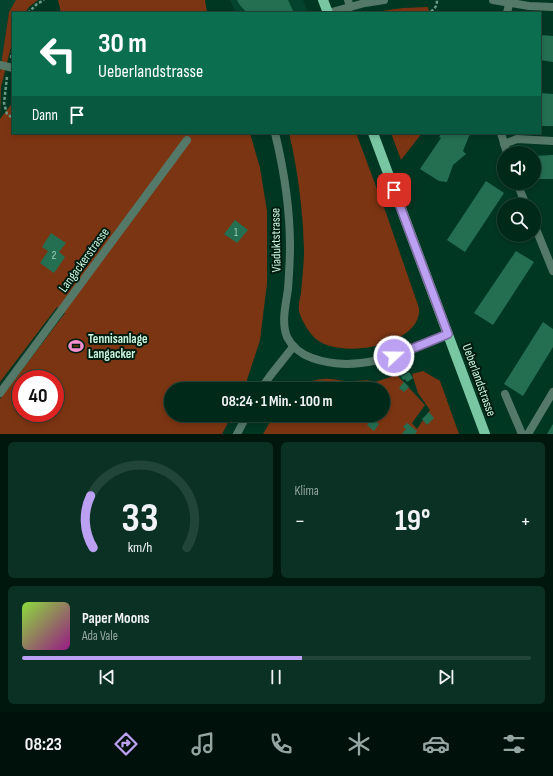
<!DOCTYPE html>
<html lang="de">
<head>
<meta charset="utf-8">
<style>
	body { margin:0; font-family:"Sofia Sans Condensed",sans-serif; background:#0a3123; color:#f1f3f6; height:100vh; display:flex; flex-direction:column; font-size:15px; white-space:nowrap }
	* { box-sizing:border-box; margin:0 }
	p { font-size:13px; color:#95a6a2 }
	.icon { flex:none; width:22px; height:22px; fill:none; stroke:currentColor; stroke-width:2; stroke-linecap:round; stroke-linejoin:round }
	.map { position:relative; height:434px; overflow:hidden }
	.drawer { display:flex; flex-direction:column; gap:8px; padding:8px; background:#00170e; flex:1 }
	.drawer>* { flex:none }
	.hud { position:absolute; left:12px; top:12px; width:529px; height:122px; border-radius:0px; box-shadow:0 2px 6px #0003,0 0 0 1px #224539; background:#0b6e4f; color:#fff; overflow:hidden }
	.tools { position:absolute; left:497px; top:146px; display:grid; gap:8px }
	.tools a { display:grid; place-items:center; width:44px; height:44px; border-radius:50%; background:#00291a; box-shadow:0 2px 6px #0003,0 0 0 1px #224539; font-size:20px }
	.speed { position:absolute; left:12px; top:370px; display:flex; gap:8px; font-size:20px; font-weight:700; text-align:center }
	.speed>* { display:grid; place-content:center; width:52px; height:52px; border-radius:50%; background:#00291a; box-shadow:0 2px 6px #0003,0 0 0 1px #224539; line-height:1 }
	.speed .limit { border:6px solid #d22; background:#fff; color:#111 }
	.pin { position:absolute; display:grid; place-items:center; width:34px; height:34px; color:#fff; margin:-17px; border-radius:8px; box-shadow:0 2px 6px #0006 }
	.me { position:absolute; width:44px; margin:-22px; rotate:69deg; stroke-linejoin:round; filter:drop-shadow(0 0 3px #0008) }
	.turn { display:flex; align-items:center; gap:14px; height:84px; padding:0 20px; font-size:18px }
	.turn .icon { width:52px; height:52px; stroke-width:2.5 }
	.turn b { display:block; font-size:28px; line-height:34px }
	.then { display:flex; align-items:center; height:38px; padding:0 20px; background:#0003; gap:8px; font-size:15px }
	.big { font-size:30px; font-weight:700; line-height:1.1 }
	.drawer .card { flex:1; display:flex; flex-direction:column; justify-content:center; gap:6px; min-width:0; padding:0 14px; border-radius:6px; background:#0a3123 }
	.drawer .dial { align-items:center; gap:0 }
	.dial svg { height:104px; overflow:visible; fill:none; stroke:#224539; stroke-width:7; stroke-linecap:round; text-anchor:middle }
	.dial text { fill:#f1f3f6; stroke:none }
	.song { display:flex; align-items:center; gap:12px }
	.cover { width:48px; height:48px; border-radius:6px; background:linear-gradient(135deg,hsl(90 70% 55%),hsl(310 70% 35%)) }
	.played { height:4px; border-radius:2px; background:linear-gradient(90deg,#bca0f2 55%,#224539 55%) }
	.keys { display:flex; justify-content:space-around; direction:ltr }
	.heat { display:flex; justify-content:space-between; align-items:center; font-size:22px; direction:ltr }
	.drawer .tiles { flex:1; display:grid; gap:8px; grid-template-columns:1fr 1fr }
	.card:last-child { grid-column:span 2 }
	.trip { position:absolute; left:164px; top:382px; width:226px; height:40px; border-radius:20px; background:#00291a; box-shadow:0 2px 6px #0003,0 0 0 1px #224539; font-weight:700; line-height:40px; text-align:center }
	.dock { display:flex; height:64px; justify-content:space-around; align-items:center; background:#00100a; color:#95a6a2 }
	.dock .icon { width:28px; height:28px }
	.dock .current { color:#bca0f2 }
	.dock b { font-size:18px; color:#f1f3f6 }
	.map>svg:first-child { display:block }
	.built { fill:#04432e }
	.green { fill:#7c3512; fill-rule:evenodd }
	.building { fill:#246f52 }
	.lines { fill:none; stroke-linecap:round; stroke-linejoin:round }
	.path { stroke:#6b9c87; stroke-width:2.5; stroke-dasharray:3 2; stroke-linecap:butt }
	.service { stroke:#557968; stroke-width:8 }
	.minor { stroke:#557968; stroke-width:8 }
	.tertiary { stroke:#557968; stroke-width:8 }
	.primary { stroke:#79c6a3; stroke-width:10 }
	.tertiary-bridge { stroke:#557968; stroke-width:8 }
	.route-casing { stroke:#7a689d; stroke-width:10 }
	.route { stroke:#bca0f2; stroke-width:7 }
	.labels { text-anchor:middle; dominant-baseline:central; stroke-width:4; stroke-linejoin:round; paint-order:stroke }
	.number-label { font-size:11px; fill:#a0d4bc }
	.street-label { font-size:13px; fill:#c9f5df; stroke:#001b0f }
	.poi-label { font-size:13px; font-weight:bold; fill:#c9f5df; stroke:#001b0f; text-anchor:start }
</style>
</head>
<body>
<div class="map">
<svg width="553" height="434" viewBox="0 0 553 434">
	<rect width="100%" height="100%" fill="#003723"/>
	<g class="built">
		<path d="M0,0H17L9,12L0,72Z"/>
		<path d="M230,0H303L308,13H236Z"/>
	</g>
	<g class="green">
		<path d="M16,0H38L29,7L25,13H13V39L1,87L0,119L13,102V133H250L260,168L267,211V283L260,340L244,389H171V415H232L222,434H0V399L65,313L57,307L0,382V72L9,12ZM21,379H55V413H21Z"/>
		<path d="M58,0H205L207,13H61Z"/>
		<path d="M428,7L429,13H368L403,8Z"/>
		<path d="M289,133H356L386,213L419,308C423,347 332,362 312,335C307,329 301,319 299,311C298,305 300,299 301,293C302,279 304,265 304,251C303,211 298,171 289,133Z"/>
		<path d="M391,133H422L401,160Z"/>
		<path d="M423,371L440,381L459,434H263L274,415H383V389H296C303,383 319,378 329,379C335,379 341,381 347,381C357,382 366,378 375,382L397,375L425,405L412,423L417,429L430,410L418,393L412,374Z"/>
	</g>
	<g class="building">
		<path d="M237,0H288L294,13H247L239,4Z"/>
		<path d="M540,35L553,36V62L540,60Z"/>
		<path d="M540,93L553,94V126H540Z"/>
		<path d="M442,133H473L469,136L463,151L466,154L453,165L447,182L439,181L420,169L441,138L439,137Z"/>
		<path d="M553,155V179H535L534,156Z"/>
		<path d="M486,181L504,193L465,252L447,240Z"/>
		<path d="M235,220L248,230L237,243L224,234Z"/>
		<path d="M51,233L66,243L59,252L65,257L54,273L40,263L48,251L42,247Z"/>
		<path d="M516,251L534,262L493,325L474,313Z"/>
		<path d="M543,322L553,329V347L523,396L504,384Z"/>
		<path d="M409,372L413,378L407,382L405,379L403,380L401,377Z"/>
		<path d="M322,380L332,388L331,389H319L316,387Z"/>
		<path d="M404,382L409,387L404,392L399,388Z"/>
		<path d="M386,395L390,397L383,407V399Z"/>
		<path d="M429,412L434,418L427,425L422,419Z"/>
		<path d="M292,415H303L299,420Z"/>
		<path d="M363,415H369L372,417L369,422L362,416Z"/>
		<path d="M372,419L379,424L374,431L367,425Z"/>
		<path d="M407,423L417,431L415,434H402L406,429L403,427Z"/>
		<path d="M553,424V434H547Z"/>
	</g>
	<g class="lines">
		<g class="path">
			<path d="M28,13L37,4L44,0"/>
			<path d="M426,13C433,11 437,8 437,0"/>
			<path d="M11,58L13,47"/>
			<path d="M7,77L4,103L7,114L13,118"/>
		</g>
		<g class="service">
			<path d="M348,0L350,7"/>
			<path d="M0,393L187,140"/>
			<path d="M505,394L522,434"/>
			<path d="M528,434L553,392"/>
		</g>
		<g class="minor">
			<path d="M493,0L529,6L553,7"/>
			<path d="M328,13L365,3L384,0"/>
			<path d="M507,13L510,0"/>
			<path d="M501,133L507,153"/>
			<path d="M504,144L517,139L553,141"/>
			<path d="M517,183L526,205"/>
			<path d="M534,224L553,271"/>
			<path d="M261,389L270,376L293,347"/>
			<path d="M237,434L247,415"/>
		</g>
		<path class="tertiary" d="M275,133C284,170 290,208 290,247C290,261 289,275 288,289C286,304 281,322 287,337C292,347 301,354 312,358C359,375 405,352 448,334"/>
		<g class="primary">
			<path d="M323,0L328,13"/>
			<path d="M373,133L485,434"/>
		</g>
		<path class="tertiary-bridge" d="M0,65L13,68"/>
	</g>
	<g class="lines">
		<g class="route-casing">
			<path id="route" d="M394,190L448,334L394,356"/>
		</g>
		<use href="#route" class="route"/>
	</g>
	<defs>
		<g id="stadium-bare" transform="scale(1.2)"><path d="M0-5a6.5 5 0 1 0 0 10a6.5 5 0 1 0 0-10ZM-3.5-1.8h7v3.6h-7Z" fill="#f790ce" stroke="#001b0f" stroke-width="2.5" paint-order="stroke"/></g>
	</defs>
	<g fill-rule="evenodd">
		<use href="#stadium-bare" x="76" y="346"/>
	</g>
	<g class="labels">
		<g class="number-label">
			<text x="236" y="232">1</text>
			<text x="54" y="255">2</text>
		</g>
		<g class="street-label">
			<text transform="translate(276 240) rotate(-91)">Viaduktstrasse</text>
			<text transform="translate(84 260) rotate(-54)">Langackerstrasse</text>
			<text transform="translate(479 380) rotate(70)">Ueberlandstrasse</text>
		</g>
		<g class="poi-label">
			<text x="88" y="339">Tennisanlage<tspan x="88" dy="15">Langacker</tspan></text>
		</g>
	</g>
</svg>
<div class="tools">
<a><svg class="icon" aria-label="sound" viewBox="0 0 24 24"><path d="M4 9h4l5-4v14l-5-4H4zM17 9q2 3 0 6"/></svg></a>
<a><svg class="icon" aria-label="search" viewBox="0 0 24 24"><circle cx="10" cy="10" r="6"/><path d="M15 15l6 6"/></svg></a>
</div>
<div class="speed"><div class="limit">40</div></div>
<div class="pin" style="left:394px;top:190px;background:#d93025"><svg class="icon" aria-label="arrive" viewBox="0 0 24 24"><path d="M6 21V4h12l-3 4 3 4H6"/></svg></div>
<svg class="me" style="left:394px;top:356px" viewBox="-20 -20 40 40"><circle r="17" fill="#bca0f2" stroke="#fff" stroke-width="3"/><path d="M0-11L8 9 0 5-8 9z" fill="#fff"/></svg>
<div class="trip">08:24 · 1 Min. · 100 m</div>
<div class="hud">
<div class="turn"><svg class="icon" aria-label="left" viewBox="0 0 24 24"><path d="M17 20v-9H6M10 6l-5 5 5 5"/></svg><div><b>30 m</b>Ueberlandstrasse</div></div>
<div class="then">Dann<svg class="icon" aria-label="arrive" viewBox="0 0 24 24"><path d="M6 21V4h12l-3 4 3 4H6"/></svg></div>
</div>
</div>
<section class="drawer">
<div class="tiles">
<div class="card dial"><svg viewBox="0 0 100 80">
<path d="M14 69A42 42 0 1 1 86 69"/>
<path d="M14 69A42 42 0 0 1 12 29" stroke="#bca0f2"/>
<text x="50" y="56" font-size="32" font-weight="700">33</text>
<text x="50" y="72" font-size="11">km/h</text>
</svg></div>
<div class="card"><p>Klima</p>
<div class="heat"><a>−</a><b class="big">19°</b><a>+</a></div>
</div>
<div class="card">
<div class="song"><i class="cover"></i><div><b>Paper Moons</b><p>Ada Vale</p></div></div>
<div class="played"></div>
<div class="keys"><svg class="icon" aria-label="previous" viewBox="0 0 24 24"><path d="M18 5L8 12l10 7zM5 5v14"/></svg><svg class="icon" aria-label="pause" viewBox="0 0 24 24"><path d="M8 5v14M16 5v14"/></svg><svg class="icon" aria-label="next" viewBox="0 0 24 24"><path d="M6 5l10 7-10 7zM19 5v14"/></svg></div>
</div>
</div>
</section>
<nav class="dock">
<b>08:23</b>
<svg class="icon current" aria-label="directions" viewBox="0 0 24 24"><path d="M12 3l9 9-9 9-9-9zM9 14v-3h6M13 9l2 2-2 2"/></svg>
<svg class="icon" aria-label="music" viewBox="0 0 24 24"><path d="M9 18V5l10-2v13"/><circle cx="6" cy="18" r="3"/><circle cx="16" cy="16" r="3"/></svg>
<svg class="icon" aria-label="phone" viewBox="0 0 24 24"><path d="M5 4h4l2 5-3 2q2 4 5 5l2-3 5 2v4C11 20 4 13 5 4z"/></svg>
<svg class="icon" aria-label="climate" viewBox="0 0 24 24"><path d="M12 3v18M4 7l16 10M4 17L20 7"/></svg>
<svg class="icon" aria-label="car" viewBox="0 0 24 24"><path d="M5 17H2v-5l4-1 3-4h7l3 4 3 1v5h-3M9 17h6M6 11h13"/><circle cx="7" cy="17" r="2"/><circle cx="17" cy="17" r="2"/></svg>
<svg class="icon" aria-label="filters" viewBox="0 0 24 24"><path d="M4 7h16M4 17h16"/><circle cx="9" cy="7" r="2"/><circle cx="15" cy="17" r="2"/></svg>
</nav>
</body>
</html>
